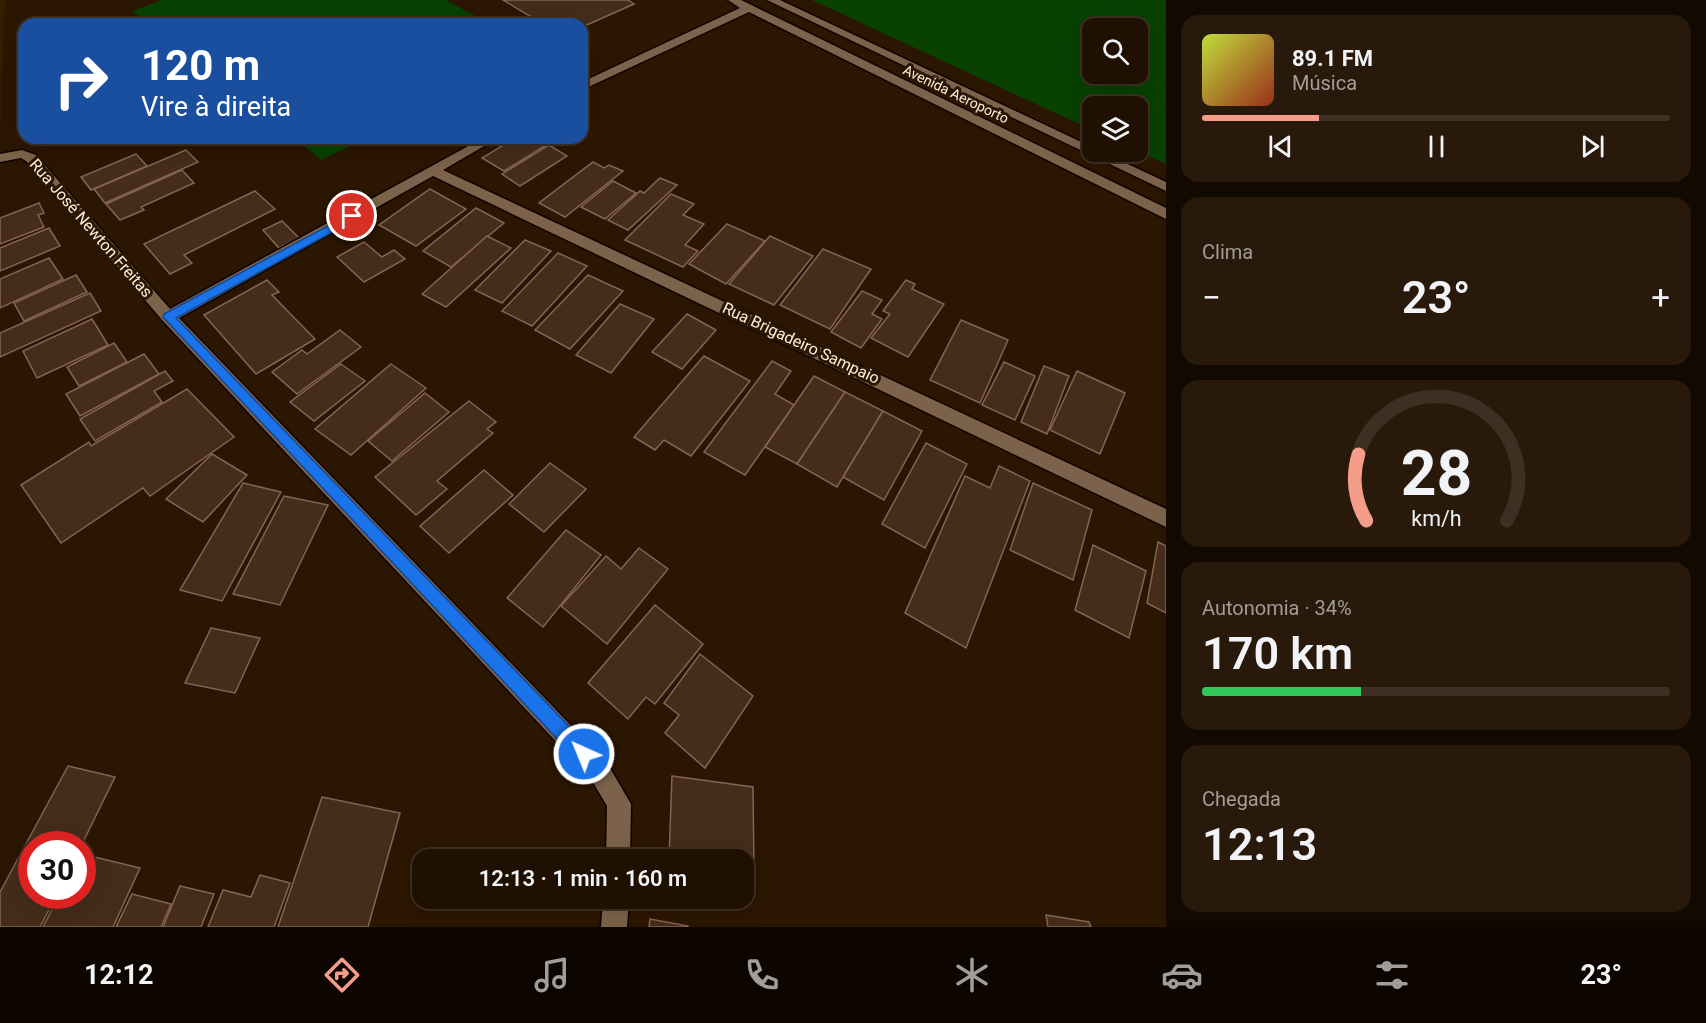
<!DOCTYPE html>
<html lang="pt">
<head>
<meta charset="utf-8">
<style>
	body { margin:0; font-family:Roboto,sans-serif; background:#28190b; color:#f1f3f6; height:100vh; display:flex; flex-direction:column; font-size:22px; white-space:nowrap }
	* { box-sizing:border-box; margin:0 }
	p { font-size:20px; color:#a29d99 }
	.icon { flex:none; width:33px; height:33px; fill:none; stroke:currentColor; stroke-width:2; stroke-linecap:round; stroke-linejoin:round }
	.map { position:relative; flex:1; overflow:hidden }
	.drawer { display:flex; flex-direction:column; gap:15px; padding:15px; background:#120901; width:540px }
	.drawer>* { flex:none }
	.guide { position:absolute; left:18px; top:18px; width:570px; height:126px; border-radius:18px; box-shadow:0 6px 24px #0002,0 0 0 2px #3d3023; background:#1a4fa0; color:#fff; overflow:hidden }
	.tools { position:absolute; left:1082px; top:18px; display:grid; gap:12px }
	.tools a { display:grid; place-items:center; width:66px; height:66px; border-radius:12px; background:#201001; box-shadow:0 6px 24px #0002,0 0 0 2px #3d3023; font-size:30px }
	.speed { position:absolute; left:18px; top:831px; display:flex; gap:12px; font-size:30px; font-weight:700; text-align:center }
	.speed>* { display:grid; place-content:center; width:78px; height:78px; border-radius:50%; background:#201001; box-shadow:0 6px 24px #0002,0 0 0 2px #3d3023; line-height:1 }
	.speed .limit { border:9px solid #d22; background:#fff; color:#111 }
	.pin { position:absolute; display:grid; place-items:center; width:51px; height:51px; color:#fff; margin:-26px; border:3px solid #fff; border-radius:50%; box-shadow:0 2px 6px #0007 }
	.me { position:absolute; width:66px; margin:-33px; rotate:316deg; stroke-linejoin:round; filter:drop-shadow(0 0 4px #0008) }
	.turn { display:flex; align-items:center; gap:21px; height:126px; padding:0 24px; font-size:27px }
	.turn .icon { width:78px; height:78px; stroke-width:2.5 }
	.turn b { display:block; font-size:42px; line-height:51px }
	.big { font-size:45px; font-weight:600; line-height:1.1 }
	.drawer .card { flex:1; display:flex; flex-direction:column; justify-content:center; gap:9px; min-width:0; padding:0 21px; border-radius:18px; background:#28190b }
	.drawer .dial { align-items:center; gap:0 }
	.dial svg { height:156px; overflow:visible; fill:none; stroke:#3d3023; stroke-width:7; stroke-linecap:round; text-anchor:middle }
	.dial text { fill:#f1f3f6; stroke:none }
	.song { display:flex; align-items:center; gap:18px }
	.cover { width:72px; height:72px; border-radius:9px; background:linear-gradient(135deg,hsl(70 70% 55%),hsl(10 70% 35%)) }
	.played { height:6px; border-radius:3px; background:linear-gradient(90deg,#f49e8a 25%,#3d3023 25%) }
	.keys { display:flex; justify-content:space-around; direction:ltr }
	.heat { display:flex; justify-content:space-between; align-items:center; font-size:33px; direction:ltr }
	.charge { height:9px; border-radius:4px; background:linear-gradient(90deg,#34c759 34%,#3d3023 0) }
	.trip { position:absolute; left:412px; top:849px; width:342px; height:60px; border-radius:18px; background:#201001; box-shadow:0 6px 24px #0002,0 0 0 2px #3d3023; font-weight:600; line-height:60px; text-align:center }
	.menu { display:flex; height:96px; justify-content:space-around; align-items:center; background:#0d0600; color:#a29d99 }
	.menu .icon { width:42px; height:42px }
	.menu .current { color:#f49e8a }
	.menu b { font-size:27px; color:#f1f3f6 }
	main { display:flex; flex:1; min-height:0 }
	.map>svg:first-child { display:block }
	.built { fill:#361c00 }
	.green { fill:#084100; fill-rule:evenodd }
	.building { fill:#462c1a; stroke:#836552; stroke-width:1.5 }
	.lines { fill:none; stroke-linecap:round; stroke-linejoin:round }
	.minor-casing { stroke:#120200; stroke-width:3 }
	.minor { fill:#7c624a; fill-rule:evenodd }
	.route { fill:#1a73e8; stroke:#114b97; stroke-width:1.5 }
	.labels { text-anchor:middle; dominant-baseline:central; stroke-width:6; stroke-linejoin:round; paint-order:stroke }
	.far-street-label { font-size:14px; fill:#fdede0; stroke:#2b1601 }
	.street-label { font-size:16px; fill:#fdede0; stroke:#2b1601 }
</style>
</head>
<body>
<main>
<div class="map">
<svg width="1166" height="927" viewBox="0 0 1166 927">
	<rect width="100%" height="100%" fill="#2b1601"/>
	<path class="built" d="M0,0H5L0,139Z"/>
	<g class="green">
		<path d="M162,0H446L490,24H148L132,11Z"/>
		<path d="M812,0H1166V164L1137,151V106H1092V130ZM1092,28H1137V74H1092Z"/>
		<path d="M294,138H365L322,160Z"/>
	</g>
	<g class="building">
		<path d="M503,0H628L634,4L582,27V24H543Z"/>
		<path d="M515,138H543L551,142L504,171L482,158Z"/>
		<path d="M549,145L567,156L520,186L502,174Z"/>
		<path d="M186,150L198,162L105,203L94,189Z"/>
		<path d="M136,154L147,166L91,190L81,177Z"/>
		<path d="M593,162L604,168L609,165L623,171L565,217L539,203Z"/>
		<path d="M182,170L194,183L141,207L144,210L120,220L106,204Z"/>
		<path d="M660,178L677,185L628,230L608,220L640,191L644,193Z"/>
		<path d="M613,181L636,193L605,219L581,207Z"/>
		<path d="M430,189L466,209L416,246L379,225Z"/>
		<path d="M255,191L275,209L184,255L192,263L170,274L144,244Z"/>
		<path d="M671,194L694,204L683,215L704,224L685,245L698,251L683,267L625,240Z"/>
		<path d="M39,203L44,213L38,215L44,227L0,244V218Z"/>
		<path d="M476,208L504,223L451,267L423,251Z"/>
		<path d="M282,221L299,238L279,248L263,230Z"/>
		<path d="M727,224L765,241L726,284L689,264Z"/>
		<path d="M49,228L60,246L0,271V248Z"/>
		<path d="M487,236L511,248L446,307L422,294Z"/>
		<path d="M770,236L813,256L774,305L729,284Z"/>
		<path d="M525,240L551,251L502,303L475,290Z"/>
		<path d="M364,242L382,257L394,250L405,259L364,282L337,257Z"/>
		<path d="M823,249L871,269L830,329L780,305Z"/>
		<path d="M558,253L587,266L532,326L502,311Z"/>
		<path d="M49,258L63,279L0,308V279Z"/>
		<path d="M76,275L87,292L24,321L14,303Z"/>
		<path d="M588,275L623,291L570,349L535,330Z"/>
		<path d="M267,280L279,292L272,295L315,339L256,374L204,315Z"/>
		<path d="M906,280L915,284L912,289L944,304L908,357L871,338L890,314L883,311Z"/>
		<path d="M862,291L882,300L872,314L882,319L861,348L831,332Z"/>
		<path d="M90,293L101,311L0,357V333Z"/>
		<path d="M620,304L654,319L611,373L576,355Z"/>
		<path d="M687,314L716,330L682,369L652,352Z"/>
		<path d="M92,319L108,345L37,378L23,351Z"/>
		<path d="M961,320L1008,340L980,403L930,380Z"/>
		<path d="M340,330L361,347L297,394L272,372L302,350L307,354Z"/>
		<path d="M114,343L127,362L79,386L67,367Z"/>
		<path d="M144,354L159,374L80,416L66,394Z"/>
		<path d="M704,356L750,381L691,456L664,440L655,450L634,437Z"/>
		<path d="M772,361L791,371L775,394L794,405L745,475L704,452Z"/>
		<path d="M1004,362L1035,376L1015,420L982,405Z"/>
		<path d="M341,364L365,381L314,421L290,402Z"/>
		<path d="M391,364L426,388L351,455L315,429Z"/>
		<path d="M1044,366L1069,376L1047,434L1021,422Z"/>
		<path d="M165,371L173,381L154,391L162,402L95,441L80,419Z"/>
		<path d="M1077,371L1125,393L1100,454L1050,430Z"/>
		<path d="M814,376L845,392L797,464L765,447Z"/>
		<path d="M187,389L234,437L150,496L143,488L61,543L21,485L89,442L91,446Z"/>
		<path d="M845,392L883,411L837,487L797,464Z"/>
		<path d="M425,393L449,412L392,461L368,441Z"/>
		<path d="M469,401L496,422L487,429L493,433L437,481L447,489L416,515L375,477Z"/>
		<path d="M883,411L922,431L884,500L843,477Z"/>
		<path d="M926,443L967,464L925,548L882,524Z"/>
		<path d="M212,454L247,475L203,522L166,499Z"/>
		<path d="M550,463L586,489L544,532L509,504Z"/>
		<path d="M999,466L1030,481L966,648L905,613L965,476L990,488Z"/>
		<path d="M484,470L513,495L449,553L420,526Z"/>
		<path d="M243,483L281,492L222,601L180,590Z"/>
		<path d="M1033,483L1092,510L1073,580L1010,550Z"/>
		<path d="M284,496L328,505L280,605L233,594Z"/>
		<path d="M566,530L601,555L543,627L507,598Z"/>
		<path d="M1158,542L1166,546V613L1147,603Z"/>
		<path d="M1093,545L1146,571L1129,638L1075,610Z"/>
		<path d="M639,548L668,569L607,644L561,606L606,556L621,569Z"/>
		<path d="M655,605L703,644L655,704L646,697L628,719L588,683Z"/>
		<path d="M211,628L260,638L235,693L185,683Z"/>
		<path d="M700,654L753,696L705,768L665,733L679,715L664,703Z"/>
		<path d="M68,766L115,777L82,844H32V896H56L40,927H0V892Z"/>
		<path d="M672,776L753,787L754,870L744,869V860L669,858Z"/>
		<path d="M322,797L400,813L368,927H278Z"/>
		<path d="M82,854L140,868L113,927H43L59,896H82Z"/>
		<path d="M260,875L290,883L274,927H208L223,890L251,897Z"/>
		<path d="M180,886L214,894L201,927H163Z"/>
		<path d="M132,894L171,904L161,927H116Z"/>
		<path d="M1046,915L1089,922L1091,927H1048Z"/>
		<path d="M650,919L688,926V927H649Z"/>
	</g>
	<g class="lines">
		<g class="minor-casing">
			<g id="minor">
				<path d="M728,0H741L1166,208V219L749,12L582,90V82L740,8Z"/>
				<path d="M767,0H780L1092,147V152H1102L1166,182V191Z"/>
				<path d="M483,138H498L443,170L1166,509V527L433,176L179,318L607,763L631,804L630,860H606L607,806L591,779L163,321L26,161L21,158L0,162V154L22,150L36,155L170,309Z"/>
				<path d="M603,898H629L627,927H601Z"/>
			</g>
		</g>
		<use href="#minor" class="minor"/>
	</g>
	<path class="route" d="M352,213L358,216L356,219L176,318L590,748L592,754L590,760L584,763L577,760L163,317L164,314Z"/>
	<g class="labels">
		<g class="far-street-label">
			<text transform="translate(956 94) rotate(26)">Avenida Aeroporto</text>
		</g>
		<g class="street-label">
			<text transform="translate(91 228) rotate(49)">Rua José Newton Freitas</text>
			<text transform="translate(801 343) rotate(25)">Rua Brigadeiro Sampaio</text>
		</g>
	</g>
</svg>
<div class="tools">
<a><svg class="icon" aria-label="search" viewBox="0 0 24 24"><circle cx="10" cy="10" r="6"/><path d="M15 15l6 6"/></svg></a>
<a><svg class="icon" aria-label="layers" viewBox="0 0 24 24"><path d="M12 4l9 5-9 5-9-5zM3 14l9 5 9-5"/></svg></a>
</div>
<div class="speed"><div class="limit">30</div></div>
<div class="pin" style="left:352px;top:216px;background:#d93025"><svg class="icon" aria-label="arrive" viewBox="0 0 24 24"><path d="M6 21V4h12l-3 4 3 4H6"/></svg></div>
<svg class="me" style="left:584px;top:754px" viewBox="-20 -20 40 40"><circle r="17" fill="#1a73e8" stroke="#fff" stroke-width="3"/><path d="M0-11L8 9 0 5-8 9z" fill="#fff"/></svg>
<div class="trip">12:13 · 1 min · 160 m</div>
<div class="guide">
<div class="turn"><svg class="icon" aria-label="right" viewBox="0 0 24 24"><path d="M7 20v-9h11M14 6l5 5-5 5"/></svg><div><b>120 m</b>Vire à direita</div></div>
</div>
</div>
<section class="drawer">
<div class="card">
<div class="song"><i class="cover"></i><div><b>89.1 FM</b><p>Música</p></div></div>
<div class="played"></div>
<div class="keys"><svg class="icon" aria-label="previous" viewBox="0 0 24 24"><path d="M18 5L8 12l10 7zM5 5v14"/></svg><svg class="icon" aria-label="pause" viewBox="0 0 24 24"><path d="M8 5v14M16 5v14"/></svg><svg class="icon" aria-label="next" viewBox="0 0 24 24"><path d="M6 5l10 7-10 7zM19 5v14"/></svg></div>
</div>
<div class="card"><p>Clima</p>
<div class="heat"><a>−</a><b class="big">23°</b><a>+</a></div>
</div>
<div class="card dial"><svg viewBox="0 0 100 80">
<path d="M14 69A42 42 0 1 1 86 69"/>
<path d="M14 69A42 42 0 0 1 10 35" stroke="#f49e8a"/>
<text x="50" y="56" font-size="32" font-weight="700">28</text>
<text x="50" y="72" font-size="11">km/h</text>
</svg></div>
<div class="card"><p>Autonomia · 34%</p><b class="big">170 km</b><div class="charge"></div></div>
<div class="card"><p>Chegada</p><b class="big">12:13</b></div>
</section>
</main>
<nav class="menu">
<b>12:12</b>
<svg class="icon current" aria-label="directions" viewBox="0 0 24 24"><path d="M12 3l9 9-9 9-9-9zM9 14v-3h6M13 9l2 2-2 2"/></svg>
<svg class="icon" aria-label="music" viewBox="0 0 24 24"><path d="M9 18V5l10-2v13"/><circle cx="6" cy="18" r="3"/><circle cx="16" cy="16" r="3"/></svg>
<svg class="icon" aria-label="phone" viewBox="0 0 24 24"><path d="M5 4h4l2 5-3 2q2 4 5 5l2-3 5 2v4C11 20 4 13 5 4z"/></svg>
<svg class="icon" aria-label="climate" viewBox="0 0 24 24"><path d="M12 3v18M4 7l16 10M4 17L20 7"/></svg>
<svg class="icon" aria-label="car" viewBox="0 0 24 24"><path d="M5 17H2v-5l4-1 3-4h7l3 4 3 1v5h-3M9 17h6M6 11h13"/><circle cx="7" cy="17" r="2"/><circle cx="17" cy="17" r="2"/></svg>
<svg class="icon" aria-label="filters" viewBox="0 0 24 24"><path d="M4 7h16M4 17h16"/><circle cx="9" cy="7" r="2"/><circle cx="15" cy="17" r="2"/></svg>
<b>23°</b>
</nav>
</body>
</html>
